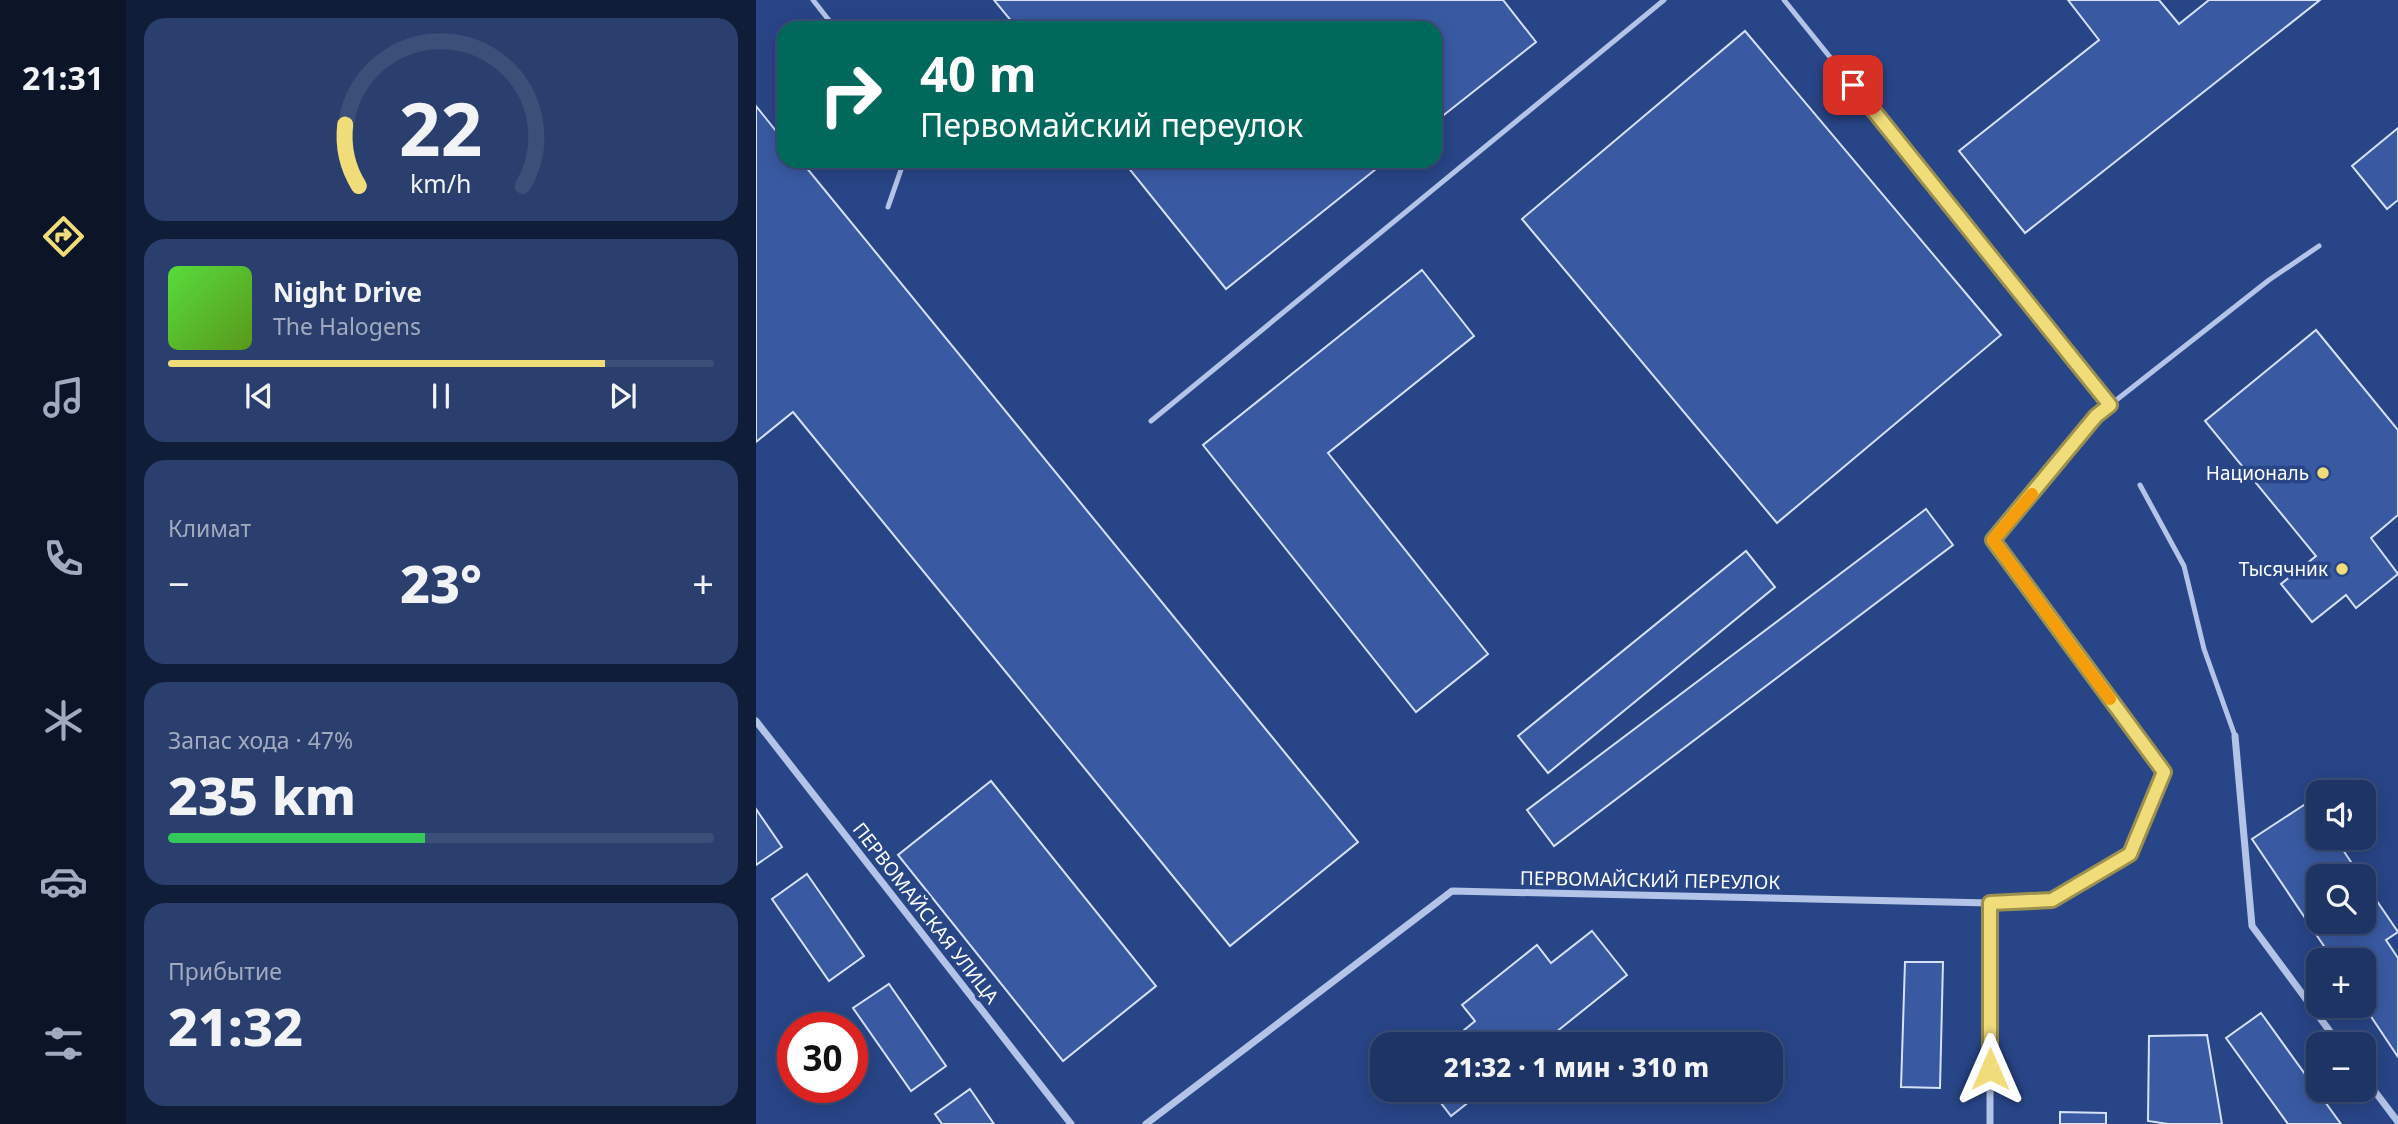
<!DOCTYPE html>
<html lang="ru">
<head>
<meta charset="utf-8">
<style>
	body { margin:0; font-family:"Noto Sans",sans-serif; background:#2b3f6e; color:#f1f3f6; height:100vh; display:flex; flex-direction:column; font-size:26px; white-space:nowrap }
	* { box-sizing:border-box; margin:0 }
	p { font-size:23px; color:#a1aabf }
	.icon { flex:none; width:38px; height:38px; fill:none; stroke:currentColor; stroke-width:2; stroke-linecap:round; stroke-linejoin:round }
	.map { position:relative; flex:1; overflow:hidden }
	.details { display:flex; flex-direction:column; gap:18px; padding:18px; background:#101d38; width:630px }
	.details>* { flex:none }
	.guide { position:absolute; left:21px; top:21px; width:665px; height:147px; border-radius:21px; box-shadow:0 4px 18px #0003,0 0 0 2px #3c4f79; background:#00695c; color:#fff; overflow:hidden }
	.controls { position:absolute; left:1550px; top:780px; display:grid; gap:14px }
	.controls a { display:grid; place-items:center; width:70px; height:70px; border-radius:14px; background:#1e3465; box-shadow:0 4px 18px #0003,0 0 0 2px #3c4f79; font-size:35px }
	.speed { position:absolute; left:21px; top:1012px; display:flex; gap:14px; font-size:35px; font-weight:700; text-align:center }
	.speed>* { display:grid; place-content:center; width:91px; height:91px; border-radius:50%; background:#1e3465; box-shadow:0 4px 18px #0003,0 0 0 2px #3c4f79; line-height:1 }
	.speed .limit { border:10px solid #d22; background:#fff; color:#111 }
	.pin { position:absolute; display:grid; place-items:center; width:60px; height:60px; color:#fff; margin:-30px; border-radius:14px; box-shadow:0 4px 10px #0006 }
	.me { position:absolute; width:77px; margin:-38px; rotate:0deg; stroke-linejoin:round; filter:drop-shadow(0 0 5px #0008) }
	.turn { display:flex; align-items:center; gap:24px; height:147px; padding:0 28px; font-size:32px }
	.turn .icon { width:91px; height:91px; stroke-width:2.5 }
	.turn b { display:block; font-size:49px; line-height:60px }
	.big { font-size:52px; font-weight:800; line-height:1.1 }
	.details .card { flex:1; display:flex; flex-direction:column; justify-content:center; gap:10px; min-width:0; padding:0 24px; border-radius:21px; background:#2b3f6e }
	.details .dial { align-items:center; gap:0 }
	.dial svg { height:182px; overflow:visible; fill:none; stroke:#3c4f79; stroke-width:7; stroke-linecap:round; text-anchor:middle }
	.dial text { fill:#f1f3f6; stroke:none }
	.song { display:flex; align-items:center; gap:21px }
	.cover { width:84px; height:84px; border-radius:10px; background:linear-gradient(135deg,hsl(110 70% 55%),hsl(90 70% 35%)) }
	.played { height:7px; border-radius:4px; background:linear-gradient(90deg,#f0dd7a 80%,#3c4f79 80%) }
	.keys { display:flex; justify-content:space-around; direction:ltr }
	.heat { display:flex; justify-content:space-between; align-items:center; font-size:38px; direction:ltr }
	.charge { height:10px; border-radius:5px; background:linear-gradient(90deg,#34c759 47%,#3c4f79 0) }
	.trip { position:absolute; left:614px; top:1032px; width:413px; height:70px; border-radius:21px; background:#1e3465; box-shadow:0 4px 18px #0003,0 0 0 2px #3c4f79; font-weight:800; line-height:70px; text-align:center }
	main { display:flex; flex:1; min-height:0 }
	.tabs { display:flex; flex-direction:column; width:126px; justify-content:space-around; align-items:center; background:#0c1528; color:#a1aabf }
	.tabs .icon { width:49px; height:49px }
	.tabs .selected { color:#f0dd7a }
	.tabs b { font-size:32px; color:#f1f3f6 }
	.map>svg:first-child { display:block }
	.building { fill:#395aa3; stroke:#d7e1f6; stroke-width:2 }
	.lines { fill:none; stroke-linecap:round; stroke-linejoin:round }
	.lane { stroke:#b4c4e8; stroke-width:5 }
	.street { stroke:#b4c4e8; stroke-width:7 }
	.route-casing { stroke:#9c904f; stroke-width:18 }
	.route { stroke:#f0dd7a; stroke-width:12 }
	.slow { stroke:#f59e0b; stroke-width:12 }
	.poi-dot { fill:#f0dd7a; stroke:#284587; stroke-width:2.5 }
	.labels { text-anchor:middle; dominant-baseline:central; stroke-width:7; stroke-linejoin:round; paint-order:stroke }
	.poi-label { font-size:19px; fill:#fff; stroke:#284587; text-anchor:end }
	.street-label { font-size:19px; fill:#fff; stroke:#284587 }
</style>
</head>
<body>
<main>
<nav class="tabs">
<b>21:31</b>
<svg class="icon selected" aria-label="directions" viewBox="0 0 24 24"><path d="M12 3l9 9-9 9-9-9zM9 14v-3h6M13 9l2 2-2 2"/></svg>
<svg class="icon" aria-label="music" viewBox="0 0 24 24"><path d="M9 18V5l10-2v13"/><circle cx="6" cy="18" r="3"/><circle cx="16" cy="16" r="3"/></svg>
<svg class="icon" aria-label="phone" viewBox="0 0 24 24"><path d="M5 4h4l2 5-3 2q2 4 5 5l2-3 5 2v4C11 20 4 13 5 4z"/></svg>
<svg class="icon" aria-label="climate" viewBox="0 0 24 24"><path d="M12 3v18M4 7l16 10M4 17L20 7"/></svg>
<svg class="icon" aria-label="car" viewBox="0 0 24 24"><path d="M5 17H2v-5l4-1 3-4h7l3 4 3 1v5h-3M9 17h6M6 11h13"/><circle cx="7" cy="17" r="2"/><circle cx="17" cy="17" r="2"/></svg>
<svg class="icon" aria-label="filters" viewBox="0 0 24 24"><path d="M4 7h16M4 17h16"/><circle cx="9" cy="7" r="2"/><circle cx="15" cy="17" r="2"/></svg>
</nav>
<section class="details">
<div class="card dial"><svg viewBox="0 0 100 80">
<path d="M14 69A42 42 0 1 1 86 69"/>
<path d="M14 69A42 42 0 0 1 8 42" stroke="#f0dd7a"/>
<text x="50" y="56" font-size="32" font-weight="700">22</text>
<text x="50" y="72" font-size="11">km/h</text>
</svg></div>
<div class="card">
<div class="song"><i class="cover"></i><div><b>Night Drive</b><p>The Halogens</p></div></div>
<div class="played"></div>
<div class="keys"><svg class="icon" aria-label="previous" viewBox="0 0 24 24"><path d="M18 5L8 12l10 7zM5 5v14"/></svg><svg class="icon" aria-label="pause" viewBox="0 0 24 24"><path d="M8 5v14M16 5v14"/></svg><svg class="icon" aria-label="next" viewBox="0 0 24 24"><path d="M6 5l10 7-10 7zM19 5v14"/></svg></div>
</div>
<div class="card"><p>Климат</p>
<div class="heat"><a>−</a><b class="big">23°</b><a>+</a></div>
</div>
<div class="card"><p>Запас хода · 47%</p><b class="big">235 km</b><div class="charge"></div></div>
<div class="card"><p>Прибытие</p><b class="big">21:32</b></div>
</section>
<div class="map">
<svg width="1642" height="1124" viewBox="0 0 1642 1124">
	<rect width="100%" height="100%" fill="#284587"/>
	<g class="building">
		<path d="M238,0H747L780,42L679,122V28H261Z"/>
		<path d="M1312,0H1403L1423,24L1453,0H1564L1269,233L1203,151L1343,40Z"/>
		<path d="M989,31L1245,335L1021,523L766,219Z"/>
		<path d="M0,106L28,141V161H45L602,842L474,946L37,412L0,442Z"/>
		<path d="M1642,128V200L1631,209L1596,166Z"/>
		<path d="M367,161H630L470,289Z"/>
		<path d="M666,270L718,336L572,453L732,654L660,712L447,445Z"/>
		<path d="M1560,330L1642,430V515L1615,538L1642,574L1600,608L1590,595L1556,622L1525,584L1560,556L1449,421Z"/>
		<path d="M1170,509L1197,545L798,846L771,810Z"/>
		<path d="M990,551L1019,587L792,773L762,736Z"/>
		<path d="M235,781L400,986L307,1061L142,855Z"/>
		<path d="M1554,801L1563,814V838H1579L1605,877H1563V922H1608V882L1642,932L1630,940L1642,958V1057L1608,1006V961H1578L1496,839Z"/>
		<path d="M0,809L26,847L0,865Z"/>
		<path d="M51,874L108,956L73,981L16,899Z"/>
		<path d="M836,931L871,975L784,1045H690L719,1021L706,1005L781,945L795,963Z"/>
		<path d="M1149,962H1187L1184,1088L1145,1087Z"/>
		<path d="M133,984L190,1066L155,1091L97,1008Z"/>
		<path d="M1505,1013L1585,1124H1532L1470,1038Z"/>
		<path d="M1451,1035L1466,1124H1412L1392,1121L1393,1036Z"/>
		<path d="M214,1089L238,1124H186L179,1114Z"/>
		<path d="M675,1090H728L695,1116Z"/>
		<path d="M1304,1112L1350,1113V1124H1304Z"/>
	</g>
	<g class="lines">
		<g class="lane">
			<path d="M57,0L79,28"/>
			<path d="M1028,0L1354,405"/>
			<path d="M132,207L148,161"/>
			<path d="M395,421L908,0"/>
			<path d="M1384,485L1428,566L1448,649L1479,736"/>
			<path d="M1408,772L1237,540L1340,416L1513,280L1563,246"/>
		</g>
		<g class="street">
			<path d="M0,721L315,1124"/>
			<path d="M1479,736L1496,926L1584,1045"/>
			<path d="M1234,903V1124"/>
			<path d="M1608,1077L1642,1122"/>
			<path d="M390,1124L696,891L1234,903L1296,900L1374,854L1408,772"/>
		</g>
	</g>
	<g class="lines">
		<g class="route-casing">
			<path id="route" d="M1097,85L1354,405L1340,416L1237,540L1408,772L1374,854L1296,900L1234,903V1069"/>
		</g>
		<use href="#route" class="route"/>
		<path class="slow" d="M1276,494L1237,540L1354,699"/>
	</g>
	<g class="poi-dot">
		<circle cx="1567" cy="473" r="7"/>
		<circle cx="1586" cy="569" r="7"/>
	</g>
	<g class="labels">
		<g class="poi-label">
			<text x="1553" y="473">Националь</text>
			<text x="1572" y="569">Тысячник</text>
		</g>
		<g class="street-label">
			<text transform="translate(894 880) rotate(1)">ПЕРВОМАЙСКИЙ ПЕРЕУЛОК</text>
			<text transform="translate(170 913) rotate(52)">ПЕРВОМАЙСКАЯ УЛИЦА</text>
		</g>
	</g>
</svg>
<div class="controls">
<a><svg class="icon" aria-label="sound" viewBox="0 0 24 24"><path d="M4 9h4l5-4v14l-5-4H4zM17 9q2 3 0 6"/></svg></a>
<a><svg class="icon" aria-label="search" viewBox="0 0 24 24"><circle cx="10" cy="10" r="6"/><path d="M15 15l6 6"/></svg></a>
<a>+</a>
<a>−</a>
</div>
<div class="speed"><div class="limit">30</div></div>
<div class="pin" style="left:1097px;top:85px;background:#d93025"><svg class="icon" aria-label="arrive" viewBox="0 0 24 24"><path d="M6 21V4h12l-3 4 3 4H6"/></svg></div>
<svg class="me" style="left:1234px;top:1069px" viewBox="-20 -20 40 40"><path d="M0-17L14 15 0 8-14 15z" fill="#f0dd7a" stroke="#fff" stroke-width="4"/></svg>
<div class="trip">21:32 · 1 мин · 310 m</div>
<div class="guide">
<div class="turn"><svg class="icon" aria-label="right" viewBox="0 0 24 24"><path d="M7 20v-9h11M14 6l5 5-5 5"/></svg><div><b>40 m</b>Первомайский переулок</div></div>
</div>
</div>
</main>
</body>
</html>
